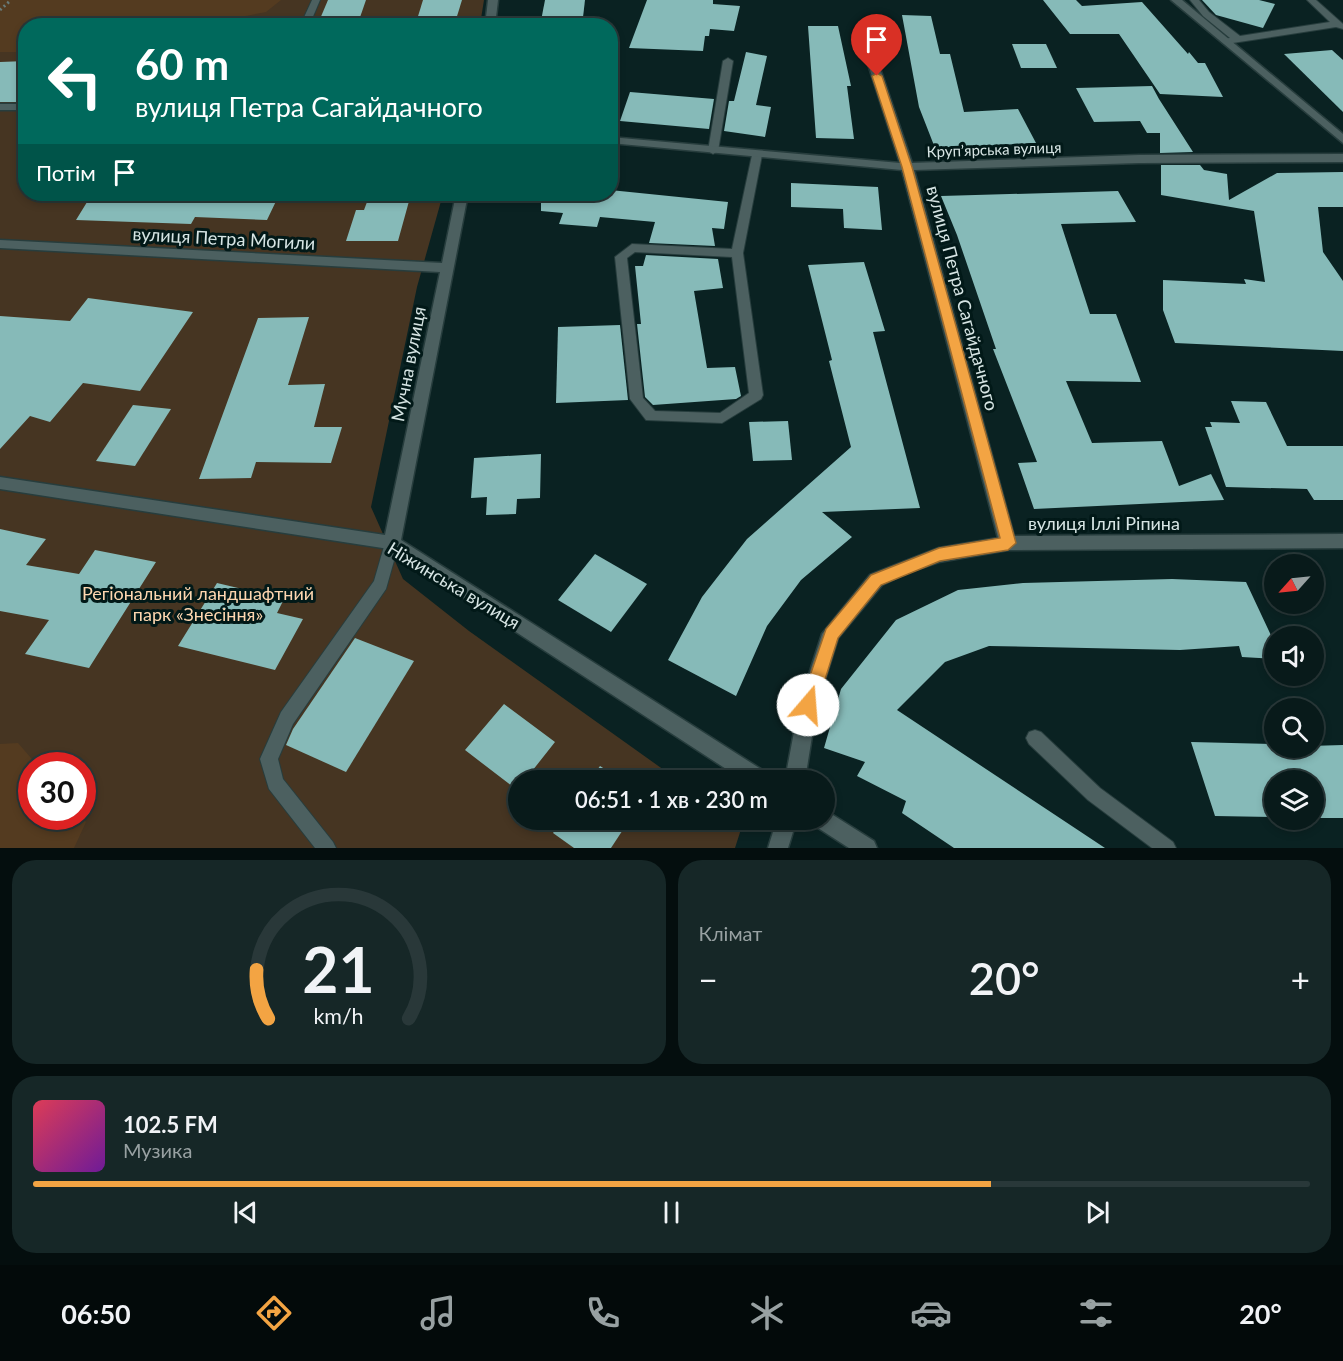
<!DOCTYPE html>
<html lang="uk">
<head>
<meta charset="utf-8">
<style>
	body { margin:0; font-family:Lato,sans-serif; background:#162727; color:#f1f3f6; height:100vh; display:flex; flex-direction:column; font-size:22px; white-space:nowrap }
	* { box-sizing:border-box; margin:0 }
	p { font-size:20px; color:#98a1a2 }
	.icon { flex:none; width:33px; height:33px; fill:none; stroke:currentColor; stroke-width:2; stroke-linecap:round; stroke-linejoin:round }
	.map { position:relative; height:848px; overflow:hidden }
	.side { display:flex; flex-direction:column; gap:12px; padding:12px; background:#040e0e; flex:1 }
	.side>* { flex:none }
	.banner { position:absolute; left:18px; top:18px; width:600px; height:183px; border-radius:24px; box-shadow:0 3px 9px #0003,0 0 0 2px #293839; background:#00695c; color:#fff; overflow:hidden }
	.needle { width:39px; rotate:243deg }
	.fabs { position:absolute; left:1264px; top:554px; display:grid; gap:12px }
	.fabs a { display:grid; place-items:center; width:60px; height:60px; border-radius:50%; background:#081a1a; box-shadow:0 3px 9px #0003,0 0 0 2px #293839; font-size:30px }
	.speed { position:absolute; left:18px; top:752px; display:flex; gap:12px; font-size:30px; font-weight:700; text-align:center }
	.speed>* { display:grid; place-content:center; width:78px; height:78px; border-radius:50%; background:#081a1a; box-shadow:0 3px 9px #0003,0 0 0 2px #293839; line-height:1 }
	.speed .limit { border:9px solid #d22; background:#fff; color:#111 }
	.pin { position:absolute; display:grid; place-items:center; width:51px; height:51px; color:#fff; margin:-62px -26px; border-radius:50% 50% 50% 0; rotate:-45deg; box-shadow:0 0 6px #0007 }
	.pin .icon { rotate:45deg }
	.me { position:absolute; width:66px; margin:-33px; rotate:18deg; stroke-linejoin:round; filter:drop-shadow(0 0 4px #0008) }
	.turn { display:flex; align-items:center; gap:21px; height:126px; padding:0 18px; font-size:27px }
	.turn .icon { width:78px; height:78px; stroke-width:2.5 }
	.turn b { display:block; font-size:42px; line-height:51px }
	.then { display:flex; align-items:center; height:57px; padding:0 18px; background:#0003; gap:12px; font-size:22px }
	.big { font-size:45px; font-weight:600; line-height:1.1 }
	.side .card { flex:1; display:flex; flex-direction:column; justify-content:center; gap:9px; min-width:0; padding:0 21px; border-radius:24px; background:#162727 }
	.side .dial { align-items:center; gap:0 }
	.dial svg { height:156px; overflow:visible; fill:none; stroke:#293839; stroke-width:7; stroke-linecap:round; text-anchor:middle }
	.dial text { fill:#f1f3f6; stroke:none }
	.song { display:flex; align-items:center; gap:18px }
	.cover { width:72px; height:72px; border-radius:9px; background:linear-gradient(135deg,hsl(350 70% 55%),hsl(280 70% 35%)) }
	.played { height:6px; border-radius:3px; background:linear-gradient(90deg,#f3a443 75%,#293839 75%) }
	.keys { display:flex; justify-content:space-around; direction:ltr }
	.heat { display:flex; justify-content:space-between; align-items:center; font-size:33px; direction:ltr }
	.side .tiles { flex:1; display:grid; gap:12px; grid-template-columns:1fr 1fr }
	.card:last-child { grid-column:span 2 }
	.trip { position:absolute; left:508px; top:770px; width:327px; height:60px; border-radius:30px; background:#081a1a; box-shadow:0 3px 9px #0003,0 0 0 2px #293839; font-weight:600; line-height:60px; text-align:center }
	.tab-bar { display:flex; height:96px; justify-content:space-around; align-items:center; background:#030a0a; color:#98a1a2 }
	.tab-bar .icon { width:42px; height:42px }
	.tab-bar .on { color:#f3a443 }
	.tab-bar b { font-size:27px; color:#f1f3f6 }
	.map>svg:first-child { display:block }
	.green { fill:#463522; fill-rule:evenodd }
	.forest { fill:#543b20 }
	.building { fill:#86bab8 }
	.lines { fill:none; stroke-linecap:round; stroke-linejoin:round }
	.service-casing { stroke:#273d3d; stroke-width:2 }
	.minor-casing { stroke:#273d3d; stroke-width:3 }
	.path { stroke:#677b7a; stroke-width:3; stroke-dasharray:2 3; stroke-linecap:butt }
	.service { fill:#4c6060; fill-rule:evenodd }
	.minor { fill:#4c6060; fill-rule:evenodd }
	.route { fill:#f3a443; stroke:#9e6b2c; stroke-width:1.5 }
	.labels { text-anchor:middle; dominant-baseline:central; stroke-width:6; stroke-linejoin:round; paint-order:stroke }
	.far-street-label { font-size:15px; fill:#d7e5e4; stroke:#021918 }
	.street-label { font-size:18px; fill:#d7e5e4; stroke:#021918 }
	.park-label { font-size:18px; fill:#fed7b0; stroke:#021918 }
</style>
</head>
<body>
<div class="map">
<svg width="1343" height="848" viewBox="0 0 1343 848">
	<rect width="100%" height="100%" fill="#0a2222"/>
	<path class="green" d="M0,0H484L480,25L26,26V194H443L417,287L371,507L403,579L469,631L678,780H519V819H733L742,826L735,848H0ZM32,765H82V816H32Z"/>
	<g class="forest">
		<path d="M0,0H281L266,12L199,25L26,26L25,52H0Z"/>
		<path d="M18,743L37,765H32V816H81L86,822L74,848H0V744Z"/>
	</g>
	<g class="building">
		<path d="M328,0H366L357,26H317Z"/>
		<path d="M423,0H462L454,26H415Z"/>
		<path d="M545,0H585L582,26H540Z"/>
		<path d="M647,0H713V4L740,6L734,31L710,29L709,36H705L703,51L629,48Z"/>
		<path d="M1043,0H1076L1082,6L1142,2L1188,54L1189,52L1198,63H1205L1223,97L1160,94L1119,34H1070Z"/>
		<path d="M1202,0H1259L1275,4L1263,28L1216,15Z"/>
		<path d="M902,15L931,16L940,54H950L964,112L1018,109L1036,143L935,148L919,107Z"/>
		<path d="M808,26H838L851,86H847L854,139L816,138Z"/>
		<path d="M1012,44H1046L1057,68H1021Z"/>
		<path d="M1332,50L1343,60V112L1284,54Z"/>
		<path d="M746,52L767,56L756,105L771,107L765,137L724,131L729,101H734Z"/>
		<path d="M26,61V92L19,102H0V62Z"/>
		<path d="M1152,86L1159,99L1193,152L1160,153V133H1147L1140,121L1094,122L1076,88Z"/>
		<path d="M630,92L714,99L709,129L620,121Z"/>
		<path d="M1161,165H1200L1204,170L1227,174L1229,200L1277,173L1343,172V207H1318L1323,252L1343,281V351L1175,343L1163,310V280L1246,284L1244,279L1265,282L1254,211L1161,195Z"/>
		<path d="M791,183L878,187L882,230L844,228L843,209L791,207Z"/>
		<path d="M610,190L728,202L724,229L712,228L715,246L649,243L655,222L600,217L597,227L559,224L563,213L541,211V194H610Z"/>
		<path d="M1118,191L1136,222L1061,224L1090,314H1116L1141,382L1066,381L1092,443L1162,441L1179,486L1211,474L1224,500L1034,509L1018,463L1037,462L993,349H996L957,235L941,196Z"/>
		<path d="M92,194H239L279,195L267,220L195,217L191,224L76,220Z"/>
		<path d="M370,194H411L398,241H346L356,210H364Z"/>
		<path d="M646,255L718,259L723,288L694,291L707,368L735,367L741,396L736,399L653,405L645,397L637,324H641L635,266H643Z"/>
		<path d="M864,262L885,331L873,332L920,508L822,512L852,537L801,580L767,626L736,696L668,660L702,597L747,539L851,447L829,361L832,360L808,265Z"/>
		<path d="M88,298L193,312L140,391L83,383L50,422L30,416L0,449V316L70,321Z"/>
		<path d="M309,317L288,385L325,384L314,427H342L331,463L256,462L251,478L199,479L258,318Z"/>
		<path d="M620,325L628,400L556,403L558,327Z"/>
		<path d="M1231,401L1266,402L1287,446H1343V500H1314L1307,489L1226,487L1205,427H1212L1210,422L1240,423Z"/>
		<path d="M133,405L171,409L135,466L96,461Z"/>
		<path d="M788,421L792,460L753,461L749,422Z"/>
		<path d="M541,454L540,498L517,499L516,514L486,515L487,497L471,498L474,458Z"/>
		<path d="M0,529L46,539L26,565L79,574L95,550L156,562L89,668L25,654L49,620L0,611Z"/>
		<path d="M595,554L647,584L611,632L558,600Z"/>
		<path d="M1172,579L1246,582L1275,644V659L1242,657L1239,646L1180,650L989,646L945,662L897,710L1105,848H954L902,813L906,801L857,776L865,762L824,748L841,689L896,620L958,590L1023,583Z"/>
		<path d="M217,583L284,599L277,613L303,619L275,670L178,646Z"/>
		<path d="M355,638L414,661L346,772L286,745L293,729Z"/>
		<path d="M504,704L555,742L525,780H519L517,790L465,750Z"/>
		<path d="M1191,742L1275,744V747L1343,745V818H1314V780H1275V817L1215,816Z"/>
		<path d="M600,766L622,780H590Z"/>
		<path d="M563,819H630L611,848H574L553,833Z"/>
	</g>
	<g class="lines">
		<g class="service-casing">
			<g id="service">
				<path d="M312,0H320L309,26H300Z"/>
				<path d="M1190,0H1199L1209,12L1240,36L1330,22L1307,0H1316L1343,24V29L1336,27L1226,44L1221,41L1223,39L1230,38L1203,16Z"/>
				<path d="M728,58L733,61L718,151L713,154L708,151L723,61Z"/>
				<path d="M757,152L762,155L743,253L763,395L761,399L722,423L646,420L630,399L615,257L632,244L732,249L752,155ZM635,252L732,257L749,393L720,413L655,411L643,398L627,258Z"/>
				<path d="M392,537L397,539L399,543L386,589L293,724L278,759L283,779L333,842L336,848H315L269,789L260,759L281,712L374,581L385,543L387,539Z"/>
				<path d="M1035,730L1041,732L1100,788L1173,842L1176,848H1152L1088,800L1029,744L1026,738L1029,732Z"/>
			</g>
		</g>
		<g class="minor-casing">
			<g id="minor">
				<path d="M488,0H498L495,26H485Z"/>
				<path d="M1171,0H1182L1343,134V143Z"/>
				<path d="M862,27L867,30L912,163L1139,155L1343,154V162L1139,163L914,170L1014,536L1343,534V548L1008,550L939,562L909,572L882,585L838,638L817,705L805,780H785L799,705L822,634L870,575L939,548L998,538L902,170L610,143V137L900,163L857,30Z"/>
				<rect x="0" y="104" width="26" height="6"/>
				<path d="M456,194H468L401,540L767,773L770,780H743L389,549L0,489V477L385,535L440,272L0,248V240L442,263Z"/>
				<path d="M825,810L874,841L877,848H849L815,826L812,819H825Z"/>
				<path d="M777,819H797L788,848H768Z"/>
			</g>
		</g>
		<path class="path" d="M0,10L11,0"/>
		<use href="#service" class="service"/>
		<use href="#minor" class="minor"/>
	</g>
	<path class="route" d="M877,73L882,76L912,167L1016,543L1008,550L940,561L881,585L838,638L817,705L814,711L808,714L802,711L800,705L826,629L871,575L939,548L1000,538L902,167L872,76Z"/>
	<g class="labels">
		<g class="far-street-label">
			<text transform="translate(994 149) rotate(-2)">Крупʼярська вулиця</text>
		</g>
		<g class="street-label">
			<text transform="translate(224 238) rotate(3)">вулиця Петра Могили</text>
			<text transform="translate(963 298) rotate(75)">вулиця Петра Сагайдачного</text>
			<text transform="translate(408 364) rotate(-79)">Мучна вулиця</text>
			<text x="1104" y="523">вулиця Іллі Ріпина</text>
			<text transform="translate(454 585) rotate(31)">Ніжинська вулиця</text>
		</g>
		<g class="park-label">
			<text x="198" y="593">Регіональний ландшафтний<tspan x="198" dy="21">парк «Знесіння»</tspan></text>
		</g>
	</g>
</svg>
<div class="fabs">
<a><svg class="needle" viewBox="-14 -14 28 28"><path d="M0-13l5 13h-10z" fill="#e53935"/><path d="M0 13l5-13h-10z" fill="#98a1a2"/></svg></a>
<a><svg class="icon" aria-label="sound" viewBox="0 0 24 24"><path d="M4 9h4l5-4v14l-5-4H4zM17 9q2 3 0 6"/></svg></a>
<a><svg class="icon" aria-label="search" viewBox="0 0 24 24"><circle cx="10" cy="10" r="6"/><path d="M15 15l6 6"/></svg></a>
<a><svg class="icon" aria-label="layers" viewBox="0 0 24 24"><path d="M12 4l9 5-9 5-9-5zM3 14l9 5 9-5"/></svg></a>
</div>
<div class="speed"><div class="limit">30</div></div>
<div class="pin" style="left:877px;top:76px;background:#d93025"><svg class="icon" aria-label="arrive" viewBox="0 0 24 24"><path d="M6 21V4h12l-3 4 3 4H6"/></svg></div>
<svg class="me" style="left:808px;top:705px" viewBox="-20 -20 40 40"><circle r="19" fill="#fff"/><path d="M0-13L10 11 0 6-10 11z" fill="#f3a443"/></svg>
<div class="trip">06:51 · 1 хв · 230 m</div>
<div class="banner">
<div class="turn"><svg class="icon" aria-label="left" viewBox="0 0 24 24"><path d="M17 20v-9H6M10 6l-5 5 5 5"/></svg><div><b>60 m</b>вулиця Петра Сагайдачного</div></div>
<div class="then">Потім<svg class="icon" aria-label="arrive" viewBox="0 0 24 24"><path d="M6 21V4h12l-3 4 3 4H6"/></svg></div>
</div>
</div>
<section class="side">
<div class="tiles">
<div class="card dial"><svg viewBox="0 0 100 80">
<path d="M14 69A42 42 0 1 1 86 69"/>
<path d="M14 69A42 42 0 0 1 8 44" stroke="#f3a443"/>
<text x="50" y="56" font-size="32" font-weight="700">21</text>
<text x="50" y="72" font-size="11">km/h</text>
</svg></div>
<div class="card"><p>Клімат</p>
<div class="heat"><a>−</a><b class="big">20°</b><a>+</a></div>
</div>
<div class="card">
<div class="song"><i class="cover"></i><div><b>102.5 FM</b><p>Музика</p></div></div>
<div class="played"></div>
<div class="keys"><svg class="icon" aria-label="previous" viewBox="0 0 24 24"><path d="M18 5L8 12l10 7zM5 5v14"/></svg><svg class="icon" aria-label="pause" viewBox="0 0 24 24"><path d="M8 5v14M16 5v14"/></svg><svg class="icon" aria-label="next" viewBox="0 0 24 24"><path d="M6 5l10 7-10 7zM19 5v14"/></svg></div>
</div>
</div>
</section>
<nav class="tab-bar">
<b>06:50</b>
<svg class="icon on" aria-label="directions" viewBox="0 0 24 24"><path d="M12 3l9 9-9 9-9-9zM9 14v-3h6M13 9l2 2-2 2"/></svg>
<svg class="icon" aria-label="music" viewBox="0 0 24 24"><path d="M9 18V5l10-2v13"/><circle cx="6" cy="18" r="3"/><circle cx="16" cy="16" r="3"/></svg>
<svg class="icon" aria-label="phone" viewBox="0 0 24 24"><path d="M5 4h4l2 5-3 2q2 4 5 5l2-3 5 2v4C11 20 4 13 5 4z"/></svg>
<svg class="icon" aria-label="climate" viewBox="0 0 24 24"><path d="M12 3v18M4 7l16 10M4 17L20 7"/></svg>
<svg class="icon" aria-label="car" viewBox="0 0 24 24"><path d="M5 17H2v-5l4-1 3-4h7l3 4 3 1v5h-3M9 17h6M6 11h13"/><circle cx="7" cy="17" r="2"/><circle cx="17" cy="17" r="2"/></svg>
<svg class="icon" aria-label="filters" viewBox="0 0 24 24"><path d="M4 7h16M4 17h16"/><circle cx="9" cy="7" r="2"/><circle cx="15" cy="17" r="2"/></svg>
<b>20°</b>
</nav>
</body>
</html>
